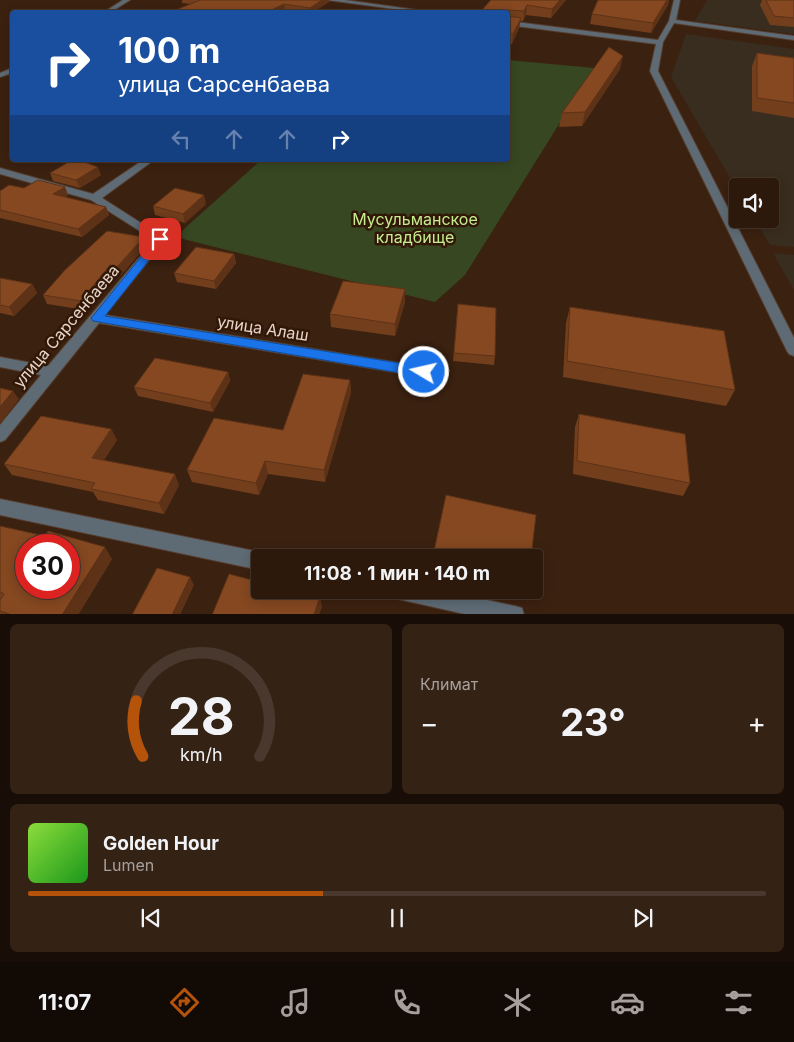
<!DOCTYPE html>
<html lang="ru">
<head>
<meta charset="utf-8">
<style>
	body { margin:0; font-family:Inter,sans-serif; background:#342215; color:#f1f3f6; height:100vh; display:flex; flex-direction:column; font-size:19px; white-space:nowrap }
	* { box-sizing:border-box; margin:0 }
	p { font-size:16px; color:#a6a09d }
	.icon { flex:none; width:28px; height:28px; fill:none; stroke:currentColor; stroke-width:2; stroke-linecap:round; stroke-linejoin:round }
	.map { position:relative; height:614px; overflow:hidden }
	.panel { display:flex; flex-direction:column; gap:10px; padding:10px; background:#180e07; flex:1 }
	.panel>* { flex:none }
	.guide { position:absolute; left:10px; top:10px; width:500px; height:152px; border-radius:5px; box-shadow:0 2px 12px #0003,0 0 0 1px #48382d; background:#1a4fa0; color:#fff; overflow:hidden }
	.buttons { position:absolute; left:729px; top:178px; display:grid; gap:10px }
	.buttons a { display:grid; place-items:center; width:50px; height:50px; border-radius:5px; background:#2c190c; box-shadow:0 2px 12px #0003,0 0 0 1px #48382d; font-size:25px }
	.speed { position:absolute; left:15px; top:534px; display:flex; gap:10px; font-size:25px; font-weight:700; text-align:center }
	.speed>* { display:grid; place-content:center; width:65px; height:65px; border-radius:50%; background:#2c190c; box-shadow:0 2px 12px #0003,0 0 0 1px #48382d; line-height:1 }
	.speed .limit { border:8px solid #d22; background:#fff; color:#111 }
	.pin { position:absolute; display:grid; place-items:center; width:42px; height:42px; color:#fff; margin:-21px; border-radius:10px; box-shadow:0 2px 8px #0006 }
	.me { position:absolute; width:55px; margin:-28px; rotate:279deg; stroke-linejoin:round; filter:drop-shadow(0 0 4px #0008) }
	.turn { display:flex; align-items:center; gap:18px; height:105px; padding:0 25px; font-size:22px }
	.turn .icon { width:65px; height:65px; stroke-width:2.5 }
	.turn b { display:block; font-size:35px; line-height:42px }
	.lanes { display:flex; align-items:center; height:48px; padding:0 25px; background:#0003; justify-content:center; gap:25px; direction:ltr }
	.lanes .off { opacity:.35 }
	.big { font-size:38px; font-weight:700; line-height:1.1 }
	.panel .tile { flex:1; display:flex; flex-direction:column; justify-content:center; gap:8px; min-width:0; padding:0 18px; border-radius:8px; background:#342215 }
	.panel .dial { align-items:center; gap:0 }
	.dial svg { height:130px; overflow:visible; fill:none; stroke:#48382d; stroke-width:7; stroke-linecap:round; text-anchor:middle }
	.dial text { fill:#f1f3f6; stroke:none }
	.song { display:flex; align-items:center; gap:15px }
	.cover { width:60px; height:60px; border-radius:8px; background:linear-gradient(135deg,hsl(90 70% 55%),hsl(120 70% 35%)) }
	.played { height:5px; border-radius:2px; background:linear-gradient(90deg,#b45309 40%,#48382d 40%) }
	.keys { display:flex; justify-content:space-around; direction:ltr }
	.heat { display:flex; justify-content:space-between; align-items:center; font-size:28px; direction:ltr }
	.panel .tiles { flex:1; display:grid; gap:10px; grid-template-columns:1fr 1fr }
	.tile:last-child { grid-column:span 2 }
	.trip { position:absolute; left:251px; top:549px; width:292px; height:50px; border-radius:5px; background:#2c190c; box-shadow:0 2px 12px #0003,0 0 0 1px #48382d; font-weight:700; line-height:50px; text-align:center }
	.tab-bar { display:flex; height:80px; justify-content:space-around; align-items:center; background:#120a05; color:#a6a09d }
	.tab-bar .icon { width:35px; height:35px }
	.tab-bar .current { color:#b45309 }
	.tab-bar b { font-size:22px; color:#f1f3f6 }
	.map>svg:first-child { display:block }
	.industrial { fill:#392d1f }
	.green { fill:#374722 }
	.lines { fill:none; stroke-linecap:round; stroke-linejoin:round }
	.minor-casing { stroke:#563d2e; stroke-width:2 }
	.minor { fill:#5e6b75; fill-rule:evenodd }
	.wall { fill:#723e1c }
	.shaded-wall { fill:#5d3217 }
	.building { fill:#854821; stroke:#5d3217; fill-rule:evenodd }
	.route { fill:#1a73e8; stroke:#114b97 }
	.labels { text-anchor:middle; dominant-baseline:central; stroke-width:5; stroke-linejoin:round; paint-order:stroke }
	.park-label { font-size:16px; fill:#c4ed90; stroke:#311706 }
	.street-label { font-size:16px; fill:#e6d3c9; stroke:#311706 }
</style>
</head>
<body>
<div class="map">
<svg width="794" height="615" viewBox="0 0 794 615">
	<rect width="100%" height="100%" fill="#3b2110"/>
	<g class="industrial">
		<path d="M707,0H794V34L695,21Z"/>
		<path d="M686,34L794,49V247L770,245L754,219H770V186H738L737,190L671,77Z"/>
		<path d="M773,253L794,255V290Z"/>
	</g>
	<path class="green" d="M508,60L594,68L465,275L435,302L175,237L261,160H508Z"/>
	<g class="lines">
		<g class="minor-casing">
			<g id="minor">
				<path d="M123,0H130L111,12H104Z"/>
				<path d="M327,0H345L432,12H417Z"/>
				<path d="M674,0H680L676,20L794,36V40L674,23L663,42L658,71L794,338V356L789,354L787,351L650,71L656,44L508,25V21L658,40L669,21Z"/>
				<path d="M12,68V73L0,77V73Z"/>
				<path d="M143,160H154L102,198L166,239L105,315L424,367L429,368L431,372L429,376L424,377L99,323L5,440L0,442V425L41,375L0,367V357L48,366L154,240L91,200L0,174V168L93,194Z"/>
				<path d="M0,499L260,552L266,555L267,558H260V570L0,515Z"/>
				<path d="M389,590H441L515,606L522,608L524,615H469L398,599L392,596Z"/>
			</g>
		</g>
		<use href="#minor" class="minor"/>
	</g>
	<g class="wall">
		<path d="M182,0H329V2L313,12H301L285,10L190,4L182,3Z"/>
		<path d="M491,0H566L551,18L526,15L523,21H520L519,28L512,44H508V12Z"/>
		<path d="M596,0H669L668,5L651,33L590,24L592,14L598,0Z"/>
		<path d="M762,0H794V27L770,25L760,5Z"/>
		<path d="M757,53L794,58V118L752,111V66Z"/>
		<path d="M620,69L582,126L559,127L562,113Z"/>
		<path d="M50,173L101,175L80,188L53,181Z"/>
		<path d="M65,187L68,195L65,197L106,207L109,215L82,237L0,218V191Z"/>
		<path d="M206,204L185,223L155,215L153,206Z"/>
		<path d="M144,237L146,246L121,275L114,274L85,310L47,304L43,295Z"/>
		<path d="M234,254L236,263L216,289L177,282L174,273Z"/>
		<path d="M0,278L32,284L37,293L14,316L0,313Z"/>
		<path d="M405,302L395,336L331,327L330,314Z"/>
		<path d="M458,304L495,356L494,365L453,361Z"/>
		<path d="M570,307L735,390L726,406L563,377L566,323Z"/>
		<path d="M228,372L230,381L213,412L138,396L134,387Z"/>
		<path d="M350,380L351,393L325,482L268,474L259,495L192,482L187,470L283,430Z"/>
		<path d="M579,414L690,483L683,496L573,474L575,427Z"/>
		<path d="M111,429L117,440L104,460L179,485L164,514L98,500L93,492L12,475L4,464Z"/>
		<path d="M0,526L112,559L78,615H0Z"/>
		<path d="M434,551L531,558H433Z"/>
	</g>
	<g class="shaded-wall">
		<path d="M322,0H329V2L313,12H311L310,8Z"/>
		<path d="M560,0H566L551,18L552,9Z"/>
		<path d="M667,0H669L668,5L651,33L653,23Z"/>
		<path d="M284,4L285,10L280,12H267Z"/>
		<path d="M527,5L526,15L523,21L524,11Z"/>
		<path d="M521,18L519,28L512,44L513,34Z"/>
		<path d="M623,56L620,69L582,126L585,112Z"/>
		<path d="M98,167L101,175L80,188L76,180Z"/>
		<path d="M65,187L68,195L57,202L53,194Z"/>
		<path d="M204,195L206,204L185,223L183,214Z"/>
		<path d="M106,207L109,215L82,237L78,229Z"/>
		<path d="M144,237L146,246L121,275L117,267Z"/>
		<path d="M234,254L236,263L216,289L214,281Z"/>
		<path d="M110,265L114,274L85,310L81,301Z"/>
		<path d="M32,284L37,293L14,316L9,307Z"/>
		<path d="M405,289V302L395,336V324Z"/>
		<path d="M228,372L230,381L213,412L210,403Z"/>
		<path d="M350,380L351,393L325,482L324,470Z"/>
		<path d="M13,391L19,399L0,424V407Z"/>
		<path d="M111,429L117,440L98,469L92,458Z"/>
		<path d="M265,461L268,474L259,495L256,483Z"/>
		<path d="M175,474L179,485L164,514L159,503Z"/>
		<path d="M105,547L112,559L78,615H62Z"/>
		<path d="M190,577L194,585L180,615H172Z"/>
		<path d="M320,596L322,607L319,615H314Z"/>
	</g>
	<g class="building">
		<path d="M201,0H322L310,8L284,4L267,12H170Z"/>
		<path d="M491,0H560L552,9L527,5L524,11L508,10V16L521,18L513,34L508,33V12H480Z"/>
		<path d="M598,0H667L653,23L592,14Z"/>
		<path d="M766,0H794V18L774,16Z"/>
		<path d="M609,47L623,56L585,112L562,113Z"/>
		<path d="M757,53L794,58V103L757,98Z"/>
		<path d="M72,160H78L98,167L76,180L50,173Z"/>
		<path d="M38,180L65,187L53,194L106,207L78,229L0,210V191L9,185L24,188Z"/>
		<path d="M175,188L204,195L183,214L153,206Z"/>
		<path d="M107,231L144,237L117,267L110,265L81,301L43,295L65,270Z"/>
		<path d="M196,247L234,254L214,281L174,273Z"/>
		<path d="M0,278L32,284L9,307L0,305Z"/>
		<path d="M343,281L405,289L395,324L330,314Z"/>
		<path d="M458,304L496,308L495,356L454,353Z"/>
		<path d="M570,307L724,331L735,390L567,361Z"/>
		<path d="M155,358L228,372L210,403L134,387Z"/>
		<path d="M303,374L350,380L324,470L265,461L256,483L187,470L214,418L283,430Z"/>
		<path d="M0,388L13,391L0,407Z"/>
		<path d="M579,414L685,434L690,483L577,461Z"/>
		<path d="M41,416L111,429L92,458L175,474L159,503L91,489L95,483L4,464Z"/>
		<path d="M446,495L536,515L531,558H460L434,551Z"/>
		<path d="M0,526L45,536L48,531L105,547L62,615H12L0,611V600L4,594L0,592ZM26,545H69V588H26Z"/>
		<path d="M157,568L190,577L172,615H132Z"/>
		<path d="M229,574L260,582V590H296L320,596L314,615H212Z"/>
	</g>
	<path class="route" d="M160,236L164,237V241L105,316L424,367L428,369L430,372L428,375L424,377L93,321L91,318L93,316L157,237Z"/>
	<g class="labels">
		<g class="park-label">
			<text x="415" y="219">Мусульманское<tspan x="415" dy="18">кладбище</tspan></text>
		</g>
		<g class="street-label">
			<text transform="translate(66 326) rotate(-50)">улица Сарсенбаева</text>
			<text transform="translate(263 328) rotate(9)">улица Алаш</text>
		</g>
	</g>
</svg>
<div class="buttons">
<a><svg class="icon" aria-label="sound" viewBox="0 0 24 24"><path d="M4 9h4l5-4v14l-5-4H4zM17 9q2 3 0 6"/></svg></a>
</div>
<div class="speed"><div class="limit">30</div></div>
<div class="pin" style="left:160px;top:239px;background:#d93025"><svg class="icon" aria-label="arrive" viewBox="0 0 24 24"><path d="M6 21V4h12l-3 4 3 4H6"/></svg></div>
<svg class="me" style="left:424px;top:372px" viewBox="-20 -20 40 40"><circle r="17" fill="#1a73e8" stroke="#fff" stroke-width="3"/><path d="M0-11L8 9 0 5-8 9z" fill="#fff"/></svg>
<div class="trip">11:08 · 1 мин · 140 m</div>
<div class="guide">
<div class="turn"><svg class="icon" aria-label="right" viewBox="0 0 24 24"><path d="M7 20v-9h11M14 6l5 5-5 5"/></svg><div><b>100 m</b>улица Сарсенбаева</div></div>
<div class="lanes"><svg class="icon off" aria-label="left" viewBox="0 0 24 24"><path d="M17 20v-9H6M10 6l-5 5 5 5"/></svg><svg class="icon off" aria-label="ahead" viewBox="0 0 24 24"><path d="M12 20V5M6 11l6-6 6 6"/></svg><svg class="icon off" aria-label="ahead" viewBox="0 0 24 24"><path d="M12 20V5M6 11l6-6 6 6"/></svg><svg class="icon" aria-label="right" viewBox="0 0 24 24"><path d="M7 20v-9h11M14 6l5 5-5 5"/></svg></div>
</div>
</div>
<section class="panel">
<div class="tiles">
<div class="tile dial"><svg viewBox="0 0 100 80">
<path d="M14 69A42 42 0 1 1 86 69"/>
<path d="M14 69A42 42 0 0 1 10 35" stroke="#b45309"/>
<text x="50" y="56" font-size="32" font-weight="700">28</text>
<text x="50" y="72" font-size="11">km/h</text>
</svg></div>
<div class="tile"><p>Климат</p>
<div class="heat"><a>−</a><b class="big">23°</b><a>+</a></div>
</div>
<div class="tile">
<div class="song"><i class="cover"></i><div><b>Golden Hour</b><p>Lumen</p></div></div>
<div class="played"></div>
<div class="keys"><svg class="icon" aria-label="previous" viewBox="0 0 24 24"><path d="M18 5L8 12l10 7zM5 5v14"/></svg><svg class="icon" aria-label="pause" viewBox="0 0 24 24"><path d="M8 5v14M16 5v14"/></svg><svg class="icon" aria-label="next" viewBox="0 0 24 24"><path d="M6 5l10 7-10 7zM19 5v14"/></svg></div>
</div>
</div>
</section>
<nav class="tab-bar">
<b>11:07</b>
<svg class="icon current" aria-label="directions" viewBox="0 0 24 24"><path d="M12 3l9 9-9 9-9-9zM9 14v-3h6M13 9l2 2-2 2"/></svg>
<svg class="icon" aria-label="music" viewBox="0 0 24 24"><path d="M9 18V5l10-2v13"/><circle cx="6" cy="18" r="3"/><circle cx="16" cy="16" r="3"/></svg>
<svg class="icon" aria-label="phone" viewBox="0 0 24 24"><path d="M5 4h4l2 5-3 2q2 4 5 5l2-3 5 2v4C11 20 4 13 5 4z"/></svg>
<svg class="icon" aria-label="climate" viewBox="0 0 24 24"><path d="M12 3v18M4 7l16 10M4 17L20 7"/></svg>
<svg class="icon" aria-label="car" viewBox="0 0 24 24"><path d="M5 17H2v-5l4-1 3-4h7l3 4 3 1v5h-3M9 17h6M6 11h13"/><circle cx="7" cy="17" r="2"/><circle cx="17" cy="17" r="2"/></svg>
<svg class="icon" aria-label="filters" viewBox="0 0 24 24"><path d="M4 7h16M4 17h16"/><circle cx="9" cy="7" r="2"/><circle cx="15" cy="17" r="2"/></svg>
</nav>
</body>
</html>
